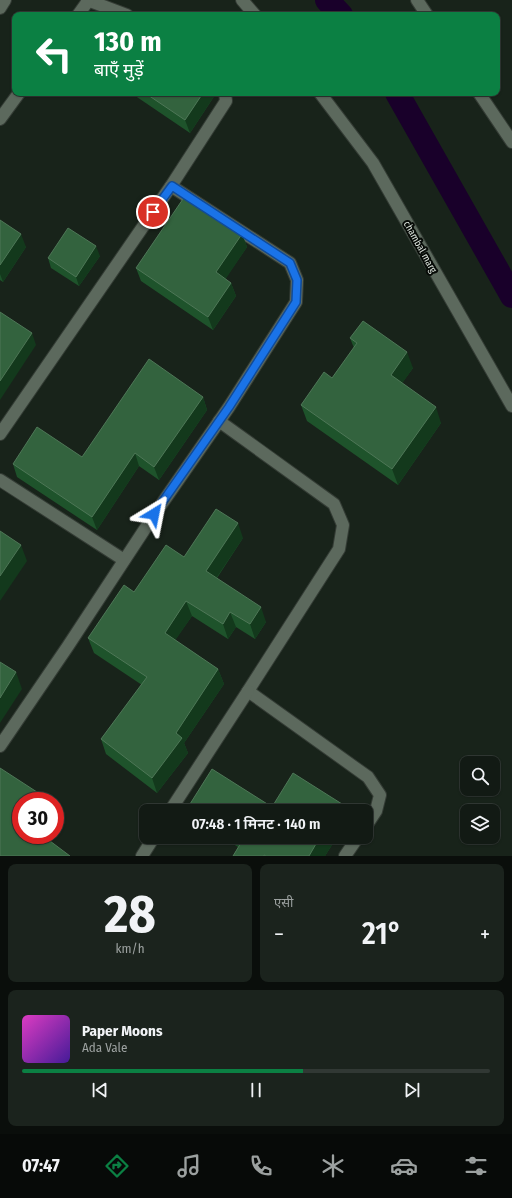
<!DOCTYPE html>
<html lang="hi">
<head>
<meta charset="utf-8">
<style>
	body { margin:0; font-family:"Fira Sans Condensed","Noto Sans Devanagari",sans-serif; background:#1b231d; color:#f1f3f6; height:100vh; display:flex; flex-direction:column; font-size:15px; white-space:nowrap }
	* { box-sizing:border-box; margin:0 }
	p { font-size:13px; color:#9ca1a0 }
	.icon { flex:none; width:22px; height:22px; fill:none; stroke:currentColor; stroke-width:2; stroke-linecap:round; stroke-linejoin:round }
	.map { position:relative; height:856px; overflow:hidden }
	.panel { display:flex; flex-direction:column; gap:8px; padding:8px; background:#0a0e0b; flex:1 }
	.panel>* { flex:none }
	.top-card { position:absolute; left:12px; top:12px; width:488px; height:84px; border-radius:8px; box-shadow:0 1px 3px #0004,0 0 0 1px #313834; background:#0b8043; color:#fff; overflow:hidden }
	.tools { position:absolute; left:460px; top:756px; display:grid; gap:8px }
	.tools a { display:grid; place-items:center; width:40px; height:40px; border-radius:8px; background:#121a14; box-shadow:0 1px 3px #0004,0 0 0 1px #313834; font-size:20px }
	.speed { position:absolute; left:12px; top:792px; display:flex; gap:8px; font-size:20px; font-weight:700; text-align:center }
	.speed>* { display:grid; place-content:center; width:52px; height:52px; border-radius:50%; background:#121a14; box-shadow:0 1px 3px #0004,0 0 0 1px #313834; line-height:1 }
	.speed .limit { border:6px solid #d22; background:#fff; color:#111 }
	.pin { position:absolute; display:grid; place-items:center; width:34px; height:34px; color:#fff; margin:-17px; border:2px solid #fff; border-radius:50%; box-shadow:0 1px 4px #0007 }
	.me { position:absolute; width:44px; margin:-22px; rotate:35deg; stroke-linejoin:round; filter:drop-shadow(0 0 3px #0008) }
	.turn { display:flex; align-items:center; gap:14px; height:84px; padding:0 16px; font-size:18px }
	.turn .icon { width:52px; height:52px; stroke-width:2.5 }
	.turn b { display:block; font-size:28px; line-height:34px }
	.big { font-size:30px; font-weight:600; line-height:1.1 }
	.panel .widget { flex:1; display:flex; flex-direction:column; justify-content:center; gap:6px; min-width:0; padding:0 14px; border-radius:8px; background:#1b231d }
	.panel .dial { align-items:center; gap:0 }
	.dial b { font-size:52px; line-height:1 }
	.song { display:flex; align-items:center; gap:12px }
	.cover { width:48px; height:48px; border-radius:6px; background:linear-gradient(135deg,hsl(310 70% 55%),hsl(260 70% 35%)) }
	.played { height:4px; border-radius:2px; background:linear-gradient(90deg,#0b8043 60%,#313834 60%) }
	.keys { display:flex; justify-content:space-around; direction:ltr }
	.heat { display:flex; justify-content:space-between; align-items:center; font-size:22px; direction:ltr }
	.panel .tiles { flex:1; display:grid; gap:8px; grid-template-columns:1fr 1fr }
	.widget:last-child { grid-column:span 2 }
	.trip { position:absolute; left:139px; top:804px; width:234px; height:40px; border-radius:8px; background:#121a14; box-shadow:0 1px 3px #0004,0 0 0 1px #313834; font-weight:600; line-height:40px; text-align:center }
	.dock { display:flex; height:64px; justify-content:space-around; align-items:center; background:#070a08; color:#9ca1a0 }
	.dock .icon { width:28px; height:28px }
	.dock .active { color:#0b8043 }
	.dock b { font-size:18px; color:#f1f3f6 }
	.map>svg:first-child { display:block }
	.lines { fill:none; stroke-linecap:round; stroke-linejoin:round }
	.canal { stroke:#19002a; stroke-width:24 }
	.street-casing { stroke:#343c35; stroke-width:14 }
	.secondary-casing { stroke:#343c35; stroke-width:14 }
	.street { stroke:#5c695d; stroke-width:12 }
	.secondary { stroke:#5c695d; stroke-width:12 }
	.wall { fill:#1e532b }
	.shaded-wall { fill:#13391c }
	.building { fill:#33633e; stroke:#4e7757 }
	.route-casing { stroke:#114b97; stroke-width:10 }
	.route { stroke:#1a73e8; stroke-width:7 }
	.labels { text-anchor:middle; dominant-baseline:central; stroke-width:4; stroke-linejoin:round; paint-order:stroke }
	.street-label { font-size:10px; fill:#dfe6df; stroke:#070b07 }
</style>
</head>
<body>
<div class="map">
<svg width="512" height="856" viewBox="0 0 512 856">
	<rect width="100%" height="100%" fill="#18231a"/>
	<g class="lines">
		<g class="canal">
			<path d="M327,0L341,15"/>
			<path d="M397,93L512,296"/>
		</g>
		<g class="street-casing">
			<g id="street">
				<path d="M87,0L127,15"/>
				<path d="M417,0L427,15"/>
				<path d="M78,15L88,1"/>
				<path d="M479,93L512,142"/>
				<path d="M0,119L19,93"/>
				<path d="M219,421L334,504L343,525L339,549L248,691L368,777L380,795L376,811L366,826"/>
				<path d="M0,434L171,186L226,101L225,93"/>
				<path d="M0,480L124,560"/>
				<path d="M0,746L68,646L154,515L229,407L296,302L297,280L290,263L171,186"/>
				<path d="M170,811L248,691"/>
				<path d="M142,856L154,837"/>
				<path d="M345,856L358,837"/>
			</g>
		</g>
		<g class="secondary-casing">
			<g id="secondary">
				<path d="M242,0L255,15"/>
				<path d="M0,8L5,0"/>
				<path d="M320,93L373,163L512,406"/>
			</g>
		</g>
		<use href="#street" class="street"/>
		<use href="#secondary" class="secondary"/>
	</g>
	<g class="wall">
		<path d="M131,93H214L215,95L190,133Z"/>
		<path d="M0,220L26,247L3,282L0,280Z"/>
		<path d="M242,234L247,247L225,279L231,283L236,296L213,330L141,281L136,268Z"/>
		<path d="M100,256L79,286L51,268L48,258Z"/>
		<path d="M350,338L413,368L402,383L441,423L398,485L307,421L301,405L332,378L354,348Z"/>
		<path d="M203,397L207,410L159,480L139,466L97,530L17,477L13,464L82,457Z"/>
		<path d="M243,538L217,578L266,622L255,639L236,627L228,639L192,616L175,640L218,669L224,684L184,743L188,753L157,793L106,754L101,739L142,685L94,653L88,638L134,592L184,557Z"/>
		<path d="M190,804L272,807L344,811H193Z"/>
		<path d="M222,837H337L325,856H233L238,847Z"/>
	</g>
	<g class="shaded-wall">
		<path d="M203,93H214L215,95L190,133L185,120Z"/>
		<path d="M21,234L26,247L3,282L0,274V265Z"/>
		<path d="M242,234L247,247L221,286L216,272Z"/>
		<path d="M96,246L100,256L79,286L76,277Z"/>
		<path d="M231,283L236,296L213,330L208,317Z"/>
		<path d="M32,333L36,345L0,400V381Z"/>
		<path d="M407,352L413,368L396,392L391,375Z"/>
		<path d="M203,397L207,410L159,480L154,467Z"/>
		<path d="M436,407L441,423L398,485L392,469Z"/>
		<path d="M135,453L139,466L97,530L92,517Z"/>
		<path d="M238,523L243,538L211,586L206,571Z"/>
		<path d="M21,545L27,561L0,601V576Z"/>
		<path d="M186,601L192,616L170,648L165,633Z"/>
		<path d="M261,607L266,622L255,639L250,624Z"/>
		<path d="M230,612L236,627L228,639L223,624Z"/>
		<path d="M218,669L224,684L184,743L188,753L157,793L152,778L176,733Z"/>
		<path d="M16,672L22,689L0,723V698Z"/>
		<path d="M40,794L43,801H35Z"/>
		<path d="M342,804L344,811H337Z"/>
		<path d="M320,837H337L325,856H309Z"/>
	</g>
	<g class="building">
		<path d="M145,93H203L185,120Z"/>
		<path d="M185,196L242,234L216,272L231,283L208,317L136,268Z"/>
		<path d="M0,220L21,234L0,265Z"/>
		<path d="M68,228L96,246L76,277L48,258Z"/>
		<path d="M0,312L32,333L0,381Z"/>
		<path d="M363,321L407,352L391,375L436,407L392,469L301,405L324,372L332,378L357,343L350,338Z"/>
		<path d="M149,359L203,397L154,467L135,453L92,517L13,464L37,427L82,457Z"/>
		<path d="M216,509L238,523L206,571L261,607L250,624L230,612L223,624L186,601L165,633L218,669L176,733L182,738L152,778L101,739L147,677L88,638L124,585L134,592L166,545L184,557Z"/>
		<path d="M0,531L21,545L0,576Z"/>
		<path d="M0,662L16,672L0,698Z"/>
		<path d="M0,768L40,794L35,801H21V835H42L70,856H0Z"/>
		<path d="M212,769L272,807L293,773L342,804L337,811H201L190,804Z"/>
		<path d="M242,837H320L309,856H266L264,855V856H233L244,838Z"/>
	</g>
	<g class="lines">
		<g class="route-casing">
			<path id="route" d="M153,212L172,186L290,263L297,280L296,302L229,407L154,514"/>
		</g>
		<use href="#route" class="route"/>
	</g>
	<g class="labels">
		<g class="street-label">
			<text transform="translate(420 247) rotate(61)">chambal marg</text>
		</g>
	</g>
</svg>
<div class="tools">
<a><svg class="icon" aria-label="search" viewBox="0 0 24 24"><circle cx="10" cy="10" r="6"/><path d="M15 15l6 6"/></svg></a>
<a><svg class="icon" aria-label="layers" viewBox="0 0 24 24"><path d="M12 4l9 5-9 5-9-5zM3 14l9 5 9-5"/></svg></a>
</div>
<div class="speed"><div class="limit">30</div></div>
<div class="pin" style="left:153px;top:212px;background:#d93025"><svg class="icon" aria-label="arrive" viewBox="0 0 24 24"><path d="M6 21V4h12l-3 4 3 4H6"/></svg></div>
<svg class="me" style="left:154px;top:514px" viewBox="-20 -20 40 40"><path d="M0-17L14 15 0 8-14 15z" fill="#1a73e8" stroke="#fff" stroke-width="4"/></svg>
<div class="trip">07:48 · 1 मिनट · 140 m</div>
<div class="top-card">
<div class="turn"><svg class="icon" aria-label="left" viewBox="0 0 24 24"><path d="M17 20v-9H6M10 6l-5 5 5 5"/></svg><div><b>130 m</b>बाएँ मुड़ें</div></div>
</div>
</div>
<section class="panel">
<div class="tiles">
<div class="widget dial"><b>28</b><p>km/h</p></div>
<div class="widget"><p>एसी</p>
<div class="heat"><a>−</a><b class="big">21°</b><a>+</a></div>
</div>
<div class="widget">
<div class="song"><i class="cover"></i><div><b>Paper Moons</b><p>Ada Vale</p></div></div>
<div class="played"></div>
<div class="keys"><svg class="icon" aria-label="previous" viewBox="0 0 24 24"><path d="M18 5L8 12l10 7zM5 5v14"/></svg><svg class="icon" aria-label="pause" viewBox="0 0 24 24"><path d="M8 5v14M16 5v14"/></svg><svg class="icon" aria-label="next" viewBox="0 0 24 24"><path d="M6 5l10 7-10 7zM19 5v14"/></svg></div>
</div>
</div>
</section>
<nav class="dock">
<b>07:47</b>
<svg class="icon active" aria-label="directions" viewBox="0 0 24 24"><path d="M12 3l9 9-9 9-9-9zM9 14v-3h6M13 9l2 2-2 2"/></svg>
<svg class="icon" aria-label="music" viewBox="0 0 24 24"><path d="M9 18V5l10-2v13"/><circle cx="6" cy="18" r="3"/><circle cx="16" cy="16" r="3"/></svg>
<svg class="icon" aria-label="phone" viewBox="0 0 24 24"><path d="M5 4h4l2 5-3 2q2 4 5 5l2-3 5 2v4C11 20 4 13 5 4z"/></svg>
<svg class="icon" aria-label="climate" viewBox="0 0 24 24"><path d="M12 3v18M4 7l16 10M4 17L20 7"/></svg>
<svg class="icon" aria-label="car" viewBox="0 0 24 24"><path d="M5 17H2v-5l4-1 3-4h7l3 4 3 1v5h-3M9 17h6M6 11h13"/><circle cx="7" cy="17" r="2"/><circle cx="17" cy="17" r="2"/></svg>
<svg class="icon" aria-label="filters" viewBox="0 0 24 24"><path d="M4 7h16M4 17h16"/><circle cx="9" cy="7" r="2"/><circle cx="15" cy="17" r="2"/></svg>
</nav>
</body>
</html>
